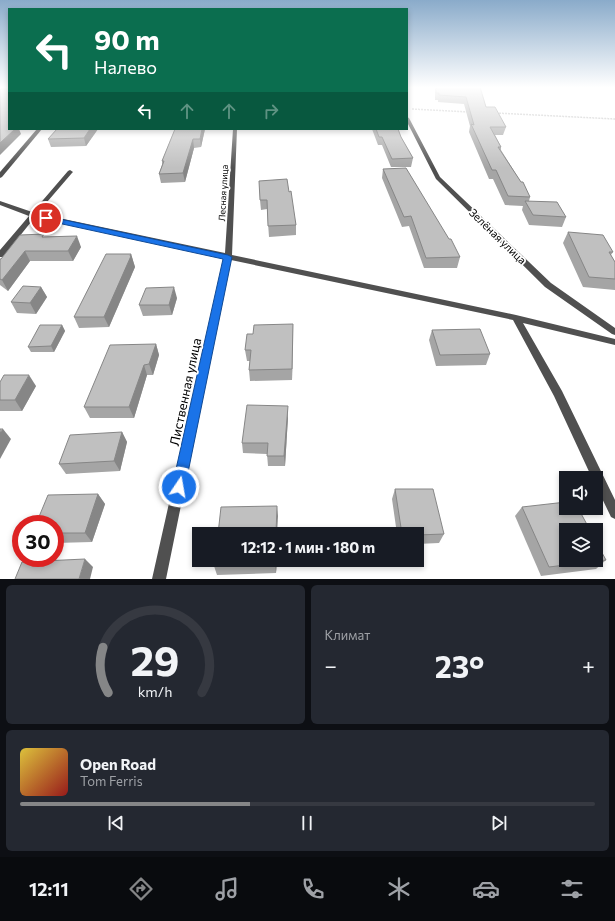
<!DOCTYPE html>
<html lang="ru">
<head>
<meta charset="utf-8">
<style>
	body { margin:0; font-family:Commissioner,sans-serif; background:#242831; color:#f1f3f6; height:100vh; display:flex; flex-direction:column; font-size:15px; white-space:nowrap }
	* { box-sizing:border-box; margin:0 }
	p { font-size:13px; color:#9ea1a6 }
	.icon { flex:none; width:22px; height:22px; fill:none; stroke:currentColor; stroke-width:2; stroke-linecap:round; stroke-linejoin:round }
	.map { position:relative; height:579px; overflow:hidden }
	.drawer { display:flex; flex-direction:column; gap:6px; padding:6px; background:#0d0f14; flex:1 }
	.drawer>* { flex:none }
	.guide { position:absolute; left:8px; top:8px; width:400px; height:122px; border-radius:0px; box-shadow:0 2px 6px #0003; background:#0b6e4f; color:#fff; overflow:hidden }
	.fabs { position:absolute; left:559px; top:471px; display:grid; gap:8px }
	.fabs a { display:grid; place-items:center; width:44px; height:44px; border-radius:0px; background:#171b24; box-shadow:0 2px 6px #0003; font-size:20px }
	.speed { position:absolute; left:12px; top:515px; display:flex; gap:8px; font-size:20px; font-weight:700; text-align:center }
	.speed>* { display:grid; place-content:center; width:52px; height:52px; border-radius:50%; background:#171b24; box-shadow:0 2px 6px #0003; line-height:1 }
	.speed .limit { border:6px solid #d22; background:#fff; color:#111 }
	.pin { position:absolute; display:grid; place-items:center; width:34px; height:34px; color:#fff; margin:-17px; border:2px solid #fff; border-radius:50%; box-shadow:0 1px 4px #0007 }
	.me { position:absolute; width:44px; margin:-22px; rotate:12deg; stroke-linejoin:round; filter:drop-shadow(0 0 3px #0008) }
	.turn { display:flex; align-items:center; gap:14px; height:84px; padding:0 20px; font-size:18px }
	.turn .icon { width:52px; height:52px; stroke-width:2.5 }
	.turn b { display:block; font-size:28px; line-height:34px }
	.lanes { display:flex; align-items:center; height:38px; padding:0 20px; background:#0003; justify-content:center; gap:20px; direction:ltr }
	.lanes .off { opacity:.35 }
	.big { font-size:30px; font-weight:700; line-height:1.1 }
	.drawer .card { flex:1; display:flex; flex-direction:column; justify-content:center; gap:6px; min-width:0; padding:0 14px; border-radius:6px; background:#242831 }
	.drawer .dial { align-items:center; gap:0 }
	.dial svg { height:104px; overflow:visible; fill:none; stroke:#363941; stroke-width:7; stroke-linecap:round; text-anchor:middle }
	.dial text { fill:#f1f3f6; stroke:none }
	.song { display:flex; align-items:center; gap:12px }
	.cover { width:48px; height:48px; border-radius:6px; background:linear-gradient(135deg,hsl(50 70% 55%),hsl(0 70% 35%)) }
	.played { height:4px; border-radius:2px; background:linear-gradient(90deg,#858687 40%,#363941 40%) }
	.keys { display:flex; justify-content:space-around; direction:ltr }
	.heat { display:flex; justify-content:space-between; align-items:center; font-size:22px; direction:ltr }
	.drawer .tiles { flex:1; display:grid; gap:6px; grid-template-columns:1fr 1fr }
	.card:last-child { grid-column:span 2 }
	.trip { position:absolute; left:192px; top:527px; width:232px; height:40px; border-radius:0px; background:#171b24; box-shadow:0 2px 6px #0003; font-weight:700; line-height:40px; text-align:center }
	.dock { display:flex; height:64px; justify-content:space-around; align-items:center; background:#090b0e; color:#9ea1a6 }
	.dock .icon { width:28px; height:28px }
	.dock .current { color:#858687 }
	.dock b { font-size:18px; color:#f1f3f6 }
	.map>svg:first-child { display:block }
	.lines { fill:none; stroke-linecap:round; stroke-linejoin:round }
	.path { stroke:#727272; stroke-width:1.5; stroke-dasharray:0.5 1; stroke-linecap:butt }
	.service { fill:#505050; fill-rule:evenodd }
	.minor { fill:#505050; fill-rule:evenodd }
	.wall { fill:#a5a5a5 }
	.shaded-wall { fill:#868686 }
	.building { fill:#c0c0c0; stroke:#868686 }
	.route { fill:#1a73e8; stroke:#114b97 }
	.labels { text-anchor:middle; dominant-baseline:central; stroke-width:3.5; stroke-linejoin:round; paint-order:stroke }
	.far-street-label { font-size:9px; fill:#000; stroke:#fff }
	.street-label { font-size:11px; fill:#000; stroke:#fff }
	.near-street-label { font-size:13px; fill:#000; stroke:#fff }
</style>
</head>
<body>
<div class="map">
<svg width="615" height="579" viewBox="0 0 615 579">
	<rect width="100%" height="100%" fill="#fff"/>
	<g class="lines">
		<g class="path">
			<path d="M412,109L469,112"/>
			<path d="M496,113L615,119"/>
		</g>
		<path class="service" d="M70,170L73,172L72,173L35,216H31V214L68,171Z"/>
		<g class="minor">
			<path d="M407,117L409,118L440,177L551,283L615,328V335L612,334L545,287L436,179L407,122Z"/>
			<path d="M37,129H42L2,177L0,178V172Z"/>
			<path d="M233,129H237L232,255L516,315L615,339V345L523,323L562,391L615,500V519L611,517L596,486V478H592L554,396L513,320L231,260L166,579H152L224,258L35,217L3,257H0V250L29,216L0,205V201L35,213L225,253Z"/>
		</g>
	</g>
	<g class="wall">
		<path d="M435,87H480L486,107L506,127L503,135H495L501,147V150L530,197L529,201L566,217L562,227L529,225L522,210L523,206L505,205L493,179H489L469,132L470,126L464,104L438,102V100H435Z"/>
		<path d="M57,129H98L86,146L51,147L48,139Z"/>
		<path d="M175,129H205L201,147L194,148L185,182L161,183L159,174L162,165V161Z"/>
		<path d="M372,129H398L401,137L413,158L411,167H391L382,145H378Z"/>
		<path d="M383,169L460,257L457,268H424L409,226L402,227L382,178Z"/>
		<path d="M289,192L296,225V235L269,237L267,209L261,210L260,200Z"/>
		<path d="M568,232L613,252L611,255L615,262V290L583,287L563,243Z"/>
		<path d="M45,237L81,247L73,261H30L8,291L0,285V259H1Z"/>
		<path d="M131,254L135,267L109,327L79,328L74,317Z"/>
		<path d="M41,287L47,297L36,314L17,313L11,302Z"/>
		<path d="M177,298L172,315L143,316L139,305Z"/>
		<path d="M293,324L292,380L250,381L249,370L250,361H247L245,350L253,334Z"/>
		<path d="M62,325L65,331L54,352H31L28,347Z"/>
		<path d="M432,330L490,354L486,365L436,366L429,340Z"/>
		<path d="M156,344L159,355L153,375H147L134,418H90L84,407Z"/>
		<path d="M0,382L36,386L22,411H0Z"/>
		<path d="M288,417L285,466H268L267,454L243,453L242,443Z"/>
		<path d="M122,432L127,442L120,471L66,474L59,464Z"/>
		<path d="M395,489L444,534L439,543L417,544V534H397L392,499Z"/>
		<path d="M98,494L105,504L92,542L55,543V524Z"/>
		<path d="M522,507L606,560L596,569L541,576L515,516Z"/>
		<path d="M277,560L276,573L217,575L214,566Z"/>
	</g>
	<g class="shaded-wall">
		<path d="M12,129H19L21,134L0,155V143Z"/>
		<path d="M90,129H98L86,146L84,138Z"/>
		<path d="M202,129H205L201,147L200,139Z"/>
		<path d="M193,139L194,148L185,182L183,173Z"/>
		<path d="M77,236L81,247L73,261L68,251Z"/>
		<path d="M25,251L30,261L8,291L2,280Z"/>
		<path d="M131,254L135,267L109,327L104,317Z"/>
		<path d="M41,287L47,297L36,314L30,303Z"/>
		<path d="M174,287L177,298L172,315L169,305Z"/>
		<path d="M293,324V335L292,380V369Z"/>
		<path d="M62,325L65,331L54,352L51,346Z"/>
		<path d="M156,344L159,355L153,375L149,364Z"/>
		<path d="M144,365L147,375L134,418L129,407Z"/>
		<path d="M29,375L36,386L22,411L15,400Z"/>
		<path d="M288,406V417L285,466L284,456Z"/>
		<path d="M3,429L11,439L0,459V433Z"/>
		<path d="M122,432L127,442L120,471L114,461Z"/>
		<path d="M98,494L105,504L92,542L85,533Z"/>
		<path d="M277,506L278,516L277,534H276Z"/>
		<path d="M85,559L93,567L90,579H79Z"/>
		<path d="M275,560H277L276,573L275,564Z"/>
	</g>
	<g class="building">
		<path d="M3,87H9V129H15L0,143V90Z"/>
		<path d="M436,87H480L486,107H495L506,127H490L501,147H498L521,182H523L530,197L508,196L496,170H492L471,124L474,125L466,97L439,95V93H436Z"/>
		<path d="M57,129H90L84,138L48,139Z"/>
		<path d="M175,129H202L200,139H193L183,173L159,174L164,161H162Z"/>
		<path d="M376,129H398L401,137L413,158L392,159L382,137H379Z"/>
		<path d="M406,168L449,239H451L460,257L426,258L411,216L404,217L383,169Z"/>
		<path d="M287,179L289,192L291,191L296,225L268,226L267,200H260L259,181Z"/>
		<path d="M525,201L557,202L566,217L533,215Z"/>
		<path d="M568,232L603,235L613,252H609L615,262V279L589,277Z"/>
		<path d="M44,234L42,237L77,236L68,251H25L2,280L0,279V259H1L20,235Z"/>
		<path d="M106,254H131L130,256H131L104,317H74Z"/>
		<path d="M23,286L41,287L30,303L11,302Z"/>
		<path d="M174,287L169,305H139L146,288Z"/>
		<path d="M293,324L292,369L249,370L251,350H245L247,334H253L254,325Z"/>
		<path d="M40,325H62L51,346L28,347Z"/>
		<path d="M480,329L490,354L440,355L432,330Z"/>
		<path d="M156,344L149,364L144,365L129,407H84L110,345Z"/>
		<path d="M4,375H29L15,400H0V382Z"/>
		<path d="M247,405L288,406L284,456H267L268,443H242Z"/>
		<path d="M0,429H3L0,433Z"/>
		<path d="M122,432L114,461L59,464L70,435Z"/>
		<path d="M395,489H433L444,534L417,535V534H402Z"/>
		<path d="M98,494L85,533H55V524H36L48,495Z"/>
		<path d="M566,502V508H578L590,530H566V560H596V542L606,560L549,567L522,507Z"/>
		<path d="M277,506L276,534H218L221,507Z"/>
		<path d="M85,559L79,579H15L22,562Z"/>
		<path d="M214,560H275V564L214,566Z"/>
	</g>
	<linearGradient id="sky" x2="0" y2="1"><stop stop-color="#8aabca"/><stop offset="0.52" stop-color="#fff"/><stop offset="1" stop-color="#fff" stop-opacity="0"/></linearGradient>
	<rect width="615" height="168" fill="url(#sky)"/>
	<path class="route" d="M46,216L228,255L232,257L184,492L179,494L174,492L172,487L223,259L44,220L43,218Z"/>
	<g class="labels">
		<g class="far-street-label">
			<text transform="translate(223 193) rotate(-87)">Лесная улица</text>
		</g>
		<g class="street-label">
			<text transform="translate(498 236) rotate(44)">Зелёная улица</text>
		</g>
		<g class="near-street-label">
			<text transform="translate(185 392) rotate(-78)">Лиственная улица</text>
		</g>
	</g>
</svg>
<div class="fabs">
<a><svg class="icon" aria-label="sound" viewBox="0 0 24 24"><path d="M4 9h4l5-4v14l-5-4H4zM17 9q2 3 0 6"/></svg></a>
<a><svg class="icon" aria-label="layers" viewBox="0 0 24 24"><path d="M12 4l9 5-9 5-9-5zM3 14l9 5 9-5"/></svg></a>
</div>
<div class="speed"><div class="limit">30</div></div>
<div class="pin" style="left:46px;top:218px;background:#d93025"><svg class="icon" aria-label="arrive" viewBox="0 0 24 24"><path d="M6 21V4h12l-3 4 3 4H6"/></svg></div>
<svg class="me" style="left:179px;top:487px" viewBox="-20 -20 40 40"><circle r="17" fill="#1a73e8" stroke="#fff" stroke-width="3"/><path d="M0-11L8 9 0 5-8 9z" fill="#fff"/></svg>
<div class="trip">12:12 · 1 мин · 180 m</div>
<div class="guide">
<div class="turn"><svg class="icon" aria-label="left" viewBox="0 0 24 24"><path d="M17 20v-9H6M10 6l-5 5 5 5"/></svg><div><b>90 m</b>Налево</div></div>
<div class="lanes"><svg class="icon" aria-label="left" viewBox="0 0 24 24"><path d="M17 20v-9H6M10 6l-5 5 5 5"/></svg><svg class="icon off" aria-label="ahead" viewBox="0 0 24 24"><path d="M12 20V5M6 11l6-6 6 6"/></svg><svg class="icon off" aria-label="ahead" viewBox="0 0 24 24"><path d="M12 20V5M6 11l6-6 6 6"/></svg><svg class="icon off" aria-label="right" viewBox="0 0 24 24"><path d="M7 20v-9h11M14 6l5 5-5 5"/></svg></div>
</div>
</div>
<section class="drawer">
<div class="tiles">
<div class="card dial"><svg viewBox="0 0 100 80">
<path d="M14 69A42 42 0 1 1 86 69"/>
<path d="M14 69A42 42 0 0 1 10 34" stroke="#858687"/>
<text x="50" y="56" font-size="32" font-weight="700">29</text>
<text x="50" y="72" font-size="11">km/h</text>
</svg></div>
<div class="card"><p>Климат</p>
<div class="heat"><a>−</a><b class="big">23°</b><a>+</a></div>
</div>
<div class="card">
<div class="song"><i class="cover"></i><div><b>Open Road</b><p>Tom Ferris</p></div></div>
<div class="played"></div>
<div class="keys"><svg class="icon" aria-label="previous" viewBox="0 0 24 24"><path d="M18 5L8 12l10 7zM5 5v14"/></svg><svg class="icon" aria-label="pause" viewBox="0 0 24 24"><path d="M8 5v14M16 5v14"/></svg><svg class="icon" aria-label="next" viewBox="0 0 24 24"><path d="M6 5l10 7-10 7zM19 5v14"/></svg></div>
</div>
</div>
</section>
<nav class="dock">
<b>12:11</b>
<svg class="icon current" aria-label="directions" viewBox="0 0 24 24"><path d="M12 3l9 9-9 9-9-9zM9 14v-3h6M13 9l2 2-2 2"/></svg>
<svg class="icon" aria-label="music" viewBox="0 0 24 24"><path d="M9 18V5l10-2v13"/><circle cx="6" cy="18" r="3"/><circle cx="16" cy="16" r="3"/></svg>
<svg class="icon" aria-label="phone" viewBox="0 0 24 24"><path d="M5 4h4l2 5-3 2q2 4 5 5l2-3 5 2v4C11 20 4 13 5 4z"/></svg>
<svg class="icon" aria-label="climate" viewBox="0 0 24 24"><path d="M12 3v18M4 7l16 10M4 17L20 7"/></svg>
<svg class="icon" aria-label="car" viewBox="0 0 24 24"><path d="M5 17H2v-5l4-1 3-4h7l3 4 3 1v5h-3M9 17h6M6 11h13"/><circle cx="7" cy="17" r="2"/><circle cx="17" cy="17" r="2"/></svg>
<svg class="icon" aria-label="filters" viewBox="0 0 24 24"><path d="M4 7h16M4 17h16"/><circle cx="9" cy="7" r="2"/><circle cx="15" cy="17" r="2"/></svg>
</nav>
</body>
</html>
